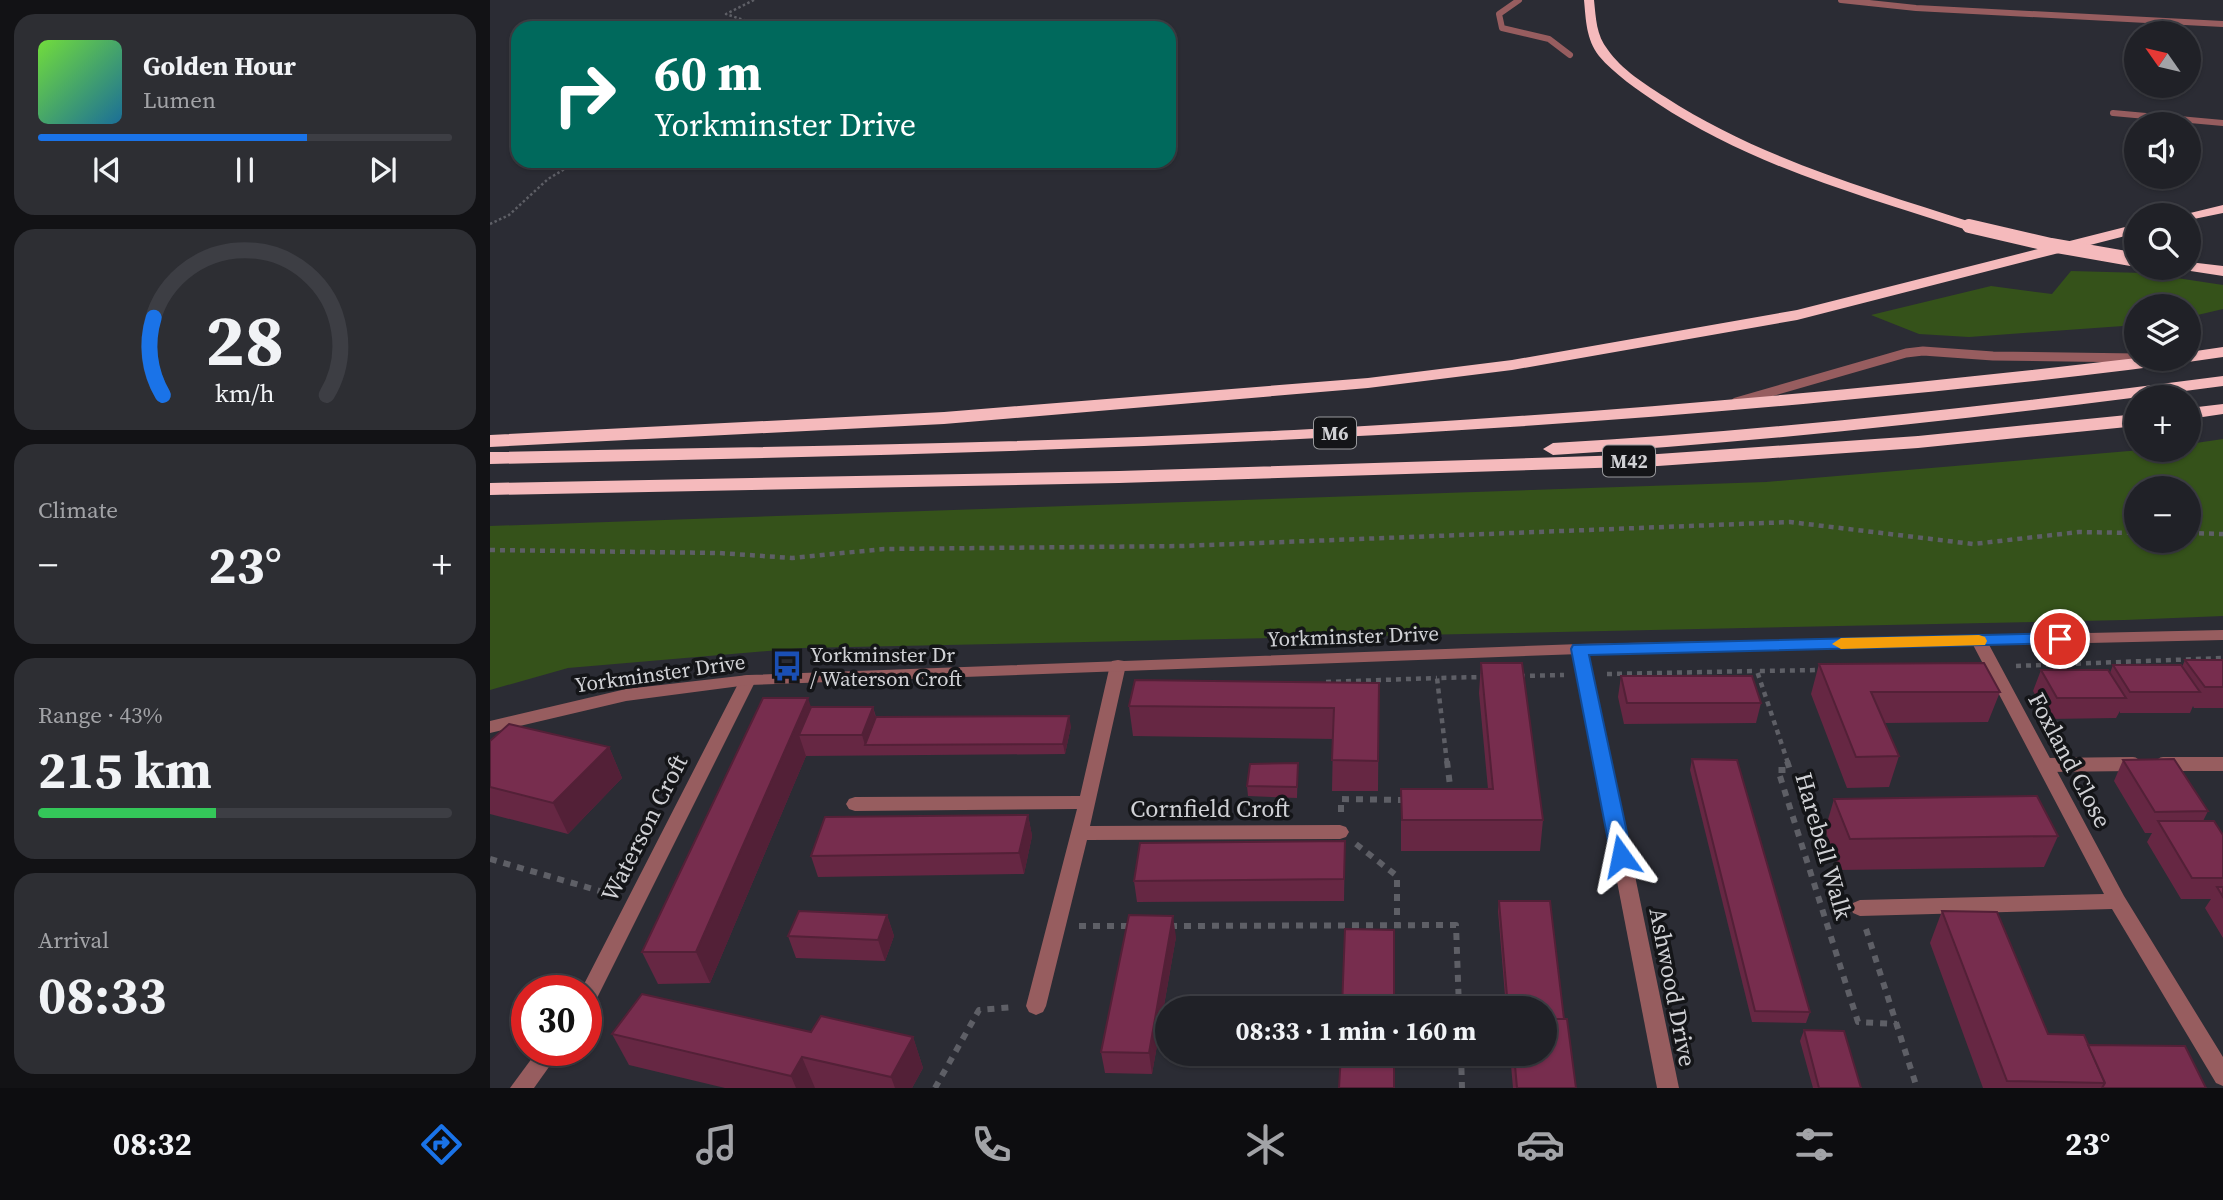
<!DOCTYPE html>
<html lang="en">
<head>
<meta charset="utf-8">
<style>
	body { margin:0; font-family:"Source Serif 4",serif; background:#2d2e33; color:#f1f3f6; height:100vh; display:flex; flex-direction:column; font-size:26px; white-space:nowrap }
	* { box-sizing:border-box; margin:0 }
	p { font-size:23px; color:#a2a3a7 }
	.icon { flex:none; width:38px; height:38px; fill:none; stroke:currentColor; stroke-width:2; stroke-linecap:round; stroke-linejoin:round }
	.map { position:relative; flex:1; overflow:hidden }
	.panel { display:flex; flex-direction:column; gap:14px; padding:14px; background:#121215; width:490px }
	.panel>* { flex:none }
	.hud { position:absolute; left:21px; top:21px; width:665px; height:147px; border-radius:21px; box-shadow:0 2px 5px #0004,0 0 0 2px #3d3e44; background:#00695c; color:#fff; overflow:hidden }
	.needle { width:46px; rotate:304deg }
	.fabs { position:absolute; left:1634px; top:21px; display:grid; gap:14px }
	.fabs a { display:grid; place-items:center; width:77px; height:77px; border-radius:50%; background:#202127; box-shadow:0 2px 5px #0004,0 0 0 2px #3d3e44; font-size:35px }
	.speed { position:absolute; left:21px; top:975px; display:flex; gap:14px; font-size:35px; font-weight:700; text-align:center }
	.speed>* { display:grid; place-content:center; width:91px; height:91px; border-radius:50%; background:#202127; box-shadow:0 2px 5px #0004,0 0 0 2px #3d3e44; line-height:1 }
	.speed .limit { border:10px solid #d22; background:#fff; color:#111 }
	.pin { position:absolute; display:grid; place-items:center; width:60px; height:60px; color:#fff; margin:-30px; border:4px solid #fff; border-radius:50%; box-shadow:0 2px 7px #0007 }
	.me { position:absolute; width:77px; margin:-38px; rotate:348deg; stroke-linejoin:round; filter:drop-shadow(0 0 5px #0008) }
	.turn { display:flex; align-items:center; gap:24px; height:147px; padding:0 28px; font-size:32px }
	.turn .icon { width:91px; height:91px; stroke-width:2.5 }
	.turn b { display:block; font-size:49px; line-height:60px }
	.big { font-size:52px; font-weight:700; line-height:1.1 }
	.panel .card { flex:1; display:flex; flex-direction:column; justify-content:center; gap:10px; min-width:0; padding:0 24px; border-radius:21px; background:#2d2e33 }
	.panel .dial { align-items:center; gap:0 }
	.dial svg { height:182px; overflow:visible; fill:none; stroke:#3d3e44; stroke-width:7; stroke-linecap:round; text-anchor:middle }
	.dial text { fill:#f1f3f6; stroke:none }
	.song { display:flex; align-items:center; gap:21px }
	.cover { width:84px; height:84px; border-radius:10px; background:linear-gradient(135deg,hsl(100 70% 55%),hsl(200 70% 35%)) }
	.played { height:7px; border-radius:4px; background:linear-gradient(90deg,#1a73e8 65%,#3d3e44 65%) }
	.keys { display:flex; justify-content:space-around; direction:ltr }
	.heat { display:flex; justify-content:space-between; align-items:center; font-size:38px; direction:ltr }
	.charge { height:10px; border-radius:5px; background:linear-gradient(90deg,#34c759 43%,#3d3e44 0) }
	.trip { position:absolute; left:665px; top:996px; width:402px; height:70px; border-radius:35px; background:#202127; box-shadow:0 2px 5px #0004,0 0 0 2px #3d3e44; font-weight:700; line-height:70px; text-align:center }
	.tabs { display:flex; height:112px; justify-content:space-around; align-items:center; background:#0d0d10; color:#a2a3a7 }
	.tabs .icon { width:49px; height:49px }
	.tabs .on { color:#1a73e8 }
	.tabs b { font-size:32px; color:#f1f3f6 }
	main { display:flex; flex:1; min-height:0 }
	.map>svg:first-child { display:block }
	.green { fill:#35521a; fill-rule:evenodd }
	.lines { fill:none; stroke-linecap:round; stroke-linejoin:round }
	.path-far2 { stroke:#5e5f66; stroke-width:2.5; stroke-dasharray:2.5 2.5; stroke-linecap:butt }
	.path-far1 { stroke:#5e5f66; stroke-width:4.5; stroke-dasharray:5 5; stroke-linecap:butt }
	.path { stroke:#5e5f66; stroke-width:6; stroke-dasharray:7 7; stroke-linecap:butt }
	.service-far2 { stroke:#975d5f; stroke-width:6 }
	.service-far1 { stroke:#975d5f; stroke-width:9 }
	.service { stroke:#975d5f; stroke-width:14 }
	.minor { fill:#975d5f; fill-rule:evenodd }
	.tertiary { fill:#975d5f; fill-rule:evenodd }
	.motorway { fill:#f5babc; fill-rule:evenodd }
	.motorway-bridge { stroke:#f5babc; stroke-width:14 }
	.wall { fill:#662743 }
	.shaded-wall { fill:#532037 }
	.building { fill:#772d4e; stroke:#532037; stroke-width:2 }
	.route { fill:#1a73e8; stroke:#114b97; stroke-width:2 }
	.slow { fill:#f59e0b }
	.labels { text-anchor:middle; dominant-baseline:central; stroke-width:7; stroke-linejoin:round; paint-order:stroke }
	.shield { fill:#141518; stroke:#98999c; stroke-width:2 }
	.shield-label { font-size:19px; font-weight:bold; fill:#d0d1d5 }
	.street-label { font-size:21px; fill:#d0d1d5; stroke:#141518 }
	.poi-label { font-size:21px; fill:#d0d1d5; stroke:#141518; text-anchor:start }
	.near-street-label { font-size:24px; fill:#d0d1d5; stroke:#141518 }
</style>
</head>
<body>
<main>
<section class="panel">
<div class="card">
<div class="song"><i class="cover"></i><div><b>Golden Hour</b><p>Lumen</p></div></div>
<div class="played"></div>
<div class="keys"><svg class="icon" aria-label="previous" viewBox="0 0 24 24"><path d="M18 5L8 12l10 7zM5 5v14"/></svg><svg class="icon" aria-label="pause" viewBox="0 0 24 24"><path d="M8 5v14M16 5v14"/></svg><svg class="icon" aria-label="next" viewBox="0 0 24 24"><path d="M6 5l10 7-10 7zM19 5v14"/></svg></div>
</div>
<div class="card dial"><svg viewBox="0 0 100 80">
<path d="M14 69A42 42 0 1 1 86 69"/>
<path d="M14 69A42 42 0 0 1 10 35" stroke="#1a73e8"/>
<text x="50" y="56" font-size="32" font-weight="700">28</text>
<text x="50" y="72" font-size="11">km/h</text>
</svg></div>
<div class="card"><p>Climate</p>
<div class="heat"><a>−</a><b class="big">23°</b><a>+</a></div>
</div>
<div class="card"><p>Range · 43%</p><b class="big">215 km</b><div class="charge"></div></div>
<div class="card"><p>Arrival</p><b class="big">08:33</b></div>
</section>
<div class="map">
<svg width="1733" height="1088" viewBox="0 0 1733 1088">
	<rect width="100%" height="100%" fill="#2b2c34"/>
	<g class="green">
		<path d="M1581,271L1654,273L1733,285V309L1699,317V306H1647V325L1479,337L1429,334L1381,315L1501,286L1562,294Z"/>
		<path d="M1733,439V616L1635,620L313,648L78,668L0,690V526L1276,482L1651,450H1699V444ZM1647,488H1699V541H1647Z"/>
	</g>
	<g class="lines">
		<g class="path-far2">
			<path d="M264,0L236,14L277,28"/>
			<path d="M0,224L19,215L58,179L88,161"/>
		</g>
		<g class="path-far1">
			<path d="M1699,533L1733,534"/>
			<path d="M0,550L229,553L302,558L394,549L692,546L1300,522L1483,544L1589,532L1647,533"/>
			<path d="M1526,666L1733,658"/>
			<path d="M1117,674L1267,671"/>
			<path d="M1030,676L1074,675"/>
			<path d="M836,682L947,678"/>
			<path d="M957,763L947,678L993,677"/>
			<path d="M1298,763L1267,671L1332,670"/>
		</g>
		<g class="path">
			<path d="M957,761L961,794"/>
			<path d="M1297,761L1300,770H1288L1368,1022L1407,1024"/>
			<path d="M851,812V799L914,800"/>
			<path d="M866,844L907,876V925"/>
			<path d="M0,859L127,896"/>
			<path d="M589,926H643"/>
			<path d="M680,926L966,925L969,1008"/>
			<path d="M1376,929L1427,1088"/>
			<path d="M971,1054L972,1088"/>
			<path d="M445,1088L489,1010L524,1007"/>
		</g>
		<g class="service-far2">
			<path d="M1029,0L1009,14L1012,28L1059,39L1080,55"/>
			<path d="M1351,0L1426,8L1733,24"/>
			<path d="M1623,113L1733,123"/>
		</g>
		<path class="service-far1" d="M1246,402L1416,353L1433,351L1503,356L1647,358"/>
		<g class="service">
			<path d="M1673,764H1733"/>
			<path d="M1555,765L1643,764"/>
		</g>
		<g class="minor">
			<path d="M1489,636L1497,641L1634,896L1733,1057V1086L1726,1083L1622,909L1370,916L1363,913L1361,908L1363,903L1370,900L1614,894L1481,641Z"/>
			<path d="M1090,644L1095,645L1098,649L1189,1088H1167L1082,649L1085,645Z"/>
			<path d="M628,660L634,661L636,665L600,826L850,825L856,827L859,832L856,837L850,839L597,840L556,1006L553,1012L546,1015L539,1012L536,1006L587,809L365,811L359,809L356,804L359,799L365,797L590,796L620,665L622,661Z"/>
			<path d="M258,675L264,676L266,680L103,1006L96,1009V990H91L250,680L252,676Z"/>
			<path d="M48,1050H71L44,1088H20Z"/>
		</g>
		<path class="tertiary" d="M1733,630V640L1090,654L258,685L136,701L0,733V721L136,689L258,675L1090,644Z"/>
		<g class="motorway">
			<path d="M1094,0H1104C1106,18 1106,35 1118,50C1131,69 1156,85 1175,97C1269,158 1378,189 1484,223L1486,226L1479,230L1474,229C1369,195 1260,165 1167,103C1148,90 1124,74 1109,56C1096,39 1096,20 1094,0Z"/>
			<path d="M1733,205V213L1699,220V215H1692Z"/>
			<path d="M1647,224V233L1307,320L1022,370L878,388L454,424L0,447V435L454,412L878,378L1022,360L1307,310Z"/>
			<path d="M1699,262L1733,266V276L1694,270L1692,268H1699Z"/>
			<path d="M1733,347V357C1606,376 1473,389 1344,401C896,444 449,455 0,464V452C268,447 536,444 804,430C1086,415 1367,391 1647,358L1699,359V352Z"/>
			<path d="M1733,376V386C1510,416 1288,441 1063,455L1053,449L1063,443C1288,430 1510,405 1733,376Z"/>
			<path d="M1733,404V414L1699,419V408Z"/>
			<path d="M1647,414V426L1428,448L1168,466L629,483L0,495V483L629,471L1168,454L1428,436Z"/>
		</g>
		<path class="motorway-bridge" d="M1479,226L1561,245L1647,260"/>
	</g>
	<g class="wall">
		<path d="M1695,660H1733V708H1704L1703,706L1700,713H1630V711L1626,718L1559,719L1543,691L1551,670L1620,673L1623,665L1692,667Z"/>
		<path d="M991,663L1053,820L1050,851H911V789H998L989,693Z"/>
		<path d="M1329,664L1510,692L1498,722L1394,723L1409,756L1399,787L1357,788L1321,694Z"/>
		<path d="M1131,676L1271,703L1266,723L1134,724L1128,697Z"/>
		<path d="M889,683L888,791H842L843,739L643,736L639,706Z"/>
		<path d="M321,707H383L386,717L581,726L575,754L316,756L220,983L168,984L152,952Z"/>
		<path d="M0,741L119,747L132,778L78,834L0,814Z"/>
		<path d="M1202,759L1320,1012L1316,1023L1262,1022L1200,770Z"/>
		<path d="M1633,760L1718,811L1713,821L1733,835V938L1715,908L1721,899H1691L1657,842L1662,833H1655L1624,781Z"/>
		<path d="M808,763L807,798L758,796L757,786Z"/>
		<path d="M1344,799L1568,836L1554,867L1350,870L1335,830Z"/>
		<path d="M538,815L542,836L534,874L328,877L321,856Z"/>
		<path d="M855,841L854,901L647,902L644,881Z"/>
		<path d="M1009,901L1074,1019L1086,1088H1023L1020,1054H1055V1008H1016L1008,911Z"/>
		<path d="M1452,911L1558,1034L1598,1045L1716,1088H1493L1440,943Z"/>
		<path d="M397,915L404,936L395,961L306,958L298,936Z"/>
		<path d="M686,937L662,1074L615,1073L611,1052Z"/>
		<path d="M1314,1030L1371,1088H1323L1310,1041Z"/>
		<path d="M321,1032L423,1037L433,1068L422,1088H235L139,1065L122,1034Z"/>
	</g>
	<g class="shaded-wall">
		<path d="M318,698L328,728L309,735L316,756L220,983L206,952Z"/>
		<path d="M383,707L388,728L375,745L372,735Z"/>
		<path d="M579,716L581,726L575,754L573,744Z"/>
		<path d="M119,747L132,778L78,834L63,803Z"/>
		<path d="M538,815L542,836L534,874L529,853Z"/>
		<path d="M397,915L404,936L395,961L388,940Z"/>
		<path d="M683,916L686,937L662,1074L659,1053Z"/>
		<path d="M423,1037L433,1068L422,1088H405L401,1077Z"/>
		<path d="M312,1057L325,1088H306L301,1076Z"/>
	</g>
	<g class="building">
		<path d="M1695,660H1733V687H1715Z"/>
		<path d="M991,663H1032L1053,820H912L911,789H1003Z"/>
		<path d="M1494,663L1510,692H1381L1409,756L1366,757L1329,664Z"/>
		<path d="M1623,665H1691L1710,692H1640Z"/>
		<path d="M1551,670H1618L1636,698H1567Z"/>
		<path d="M1131,676H1262L1271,703H1137Z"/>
		<path d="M645,680L889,683L888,761L842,760L844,708L639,706Z"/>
		<path d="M273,698H318L206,952H152Z"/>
		<path d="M321,707H383L372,735H309Z"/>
		<path d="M579,716L573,744L375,745L386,717Z"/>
		<path d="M19,724L119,747L63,803L0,787V741Z"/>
		<path d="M1202,759L1247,760L1320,1012L1265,1011Z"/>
		<path d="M1684,759L1718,811L1665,812L1633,760Z"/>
		<path d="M808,763L807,787L757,786L760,764Z"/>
		<path d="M1547,796L1568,836L1360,839L1344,799Z"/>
		<path d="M538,815L529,853L321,856L335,817Z"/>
		<path d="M1668,821H1724L1733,835V878H1702Z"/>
		<path d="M855,841L854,879L644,881L650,843Z"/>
		<path d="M1727,887H1733V897Z"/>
		<path d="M1009,901H1060L1074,1019H1055V1008H1018Z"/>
		<path d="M309,911L397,915L388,940L298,936Z"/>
		<path d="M1452,911L1507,912L1558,1034L1594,1035L1615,1083L1517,1081Z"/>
		<path d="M639,915L683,916L659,1053L611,1052Z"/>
		<path d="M855,929L904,930V1008H852Z"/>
		<path d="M152,994L321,1032L331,1016L423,1037L401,1077L312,1057L301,1076L122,1034Z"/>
		<path d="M1055,1019H1077L1086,1088H1027L1024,1054H1055Z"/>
		<path d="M1314,1030L1354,1031L1371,1088H1329Z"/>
		<path d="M1598,1045L1695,1046L1716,1088H1612L1615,1083Z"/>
		<path d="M851,1054H904V1088H849Z"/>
	</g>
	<path class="route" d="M1570,633L1579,639L1576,643L1099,655L1142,856L1138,861L1131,864L1124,861L1121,856L1081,649L1083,645Z"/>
	<path class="slow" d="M1489,635L1495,637L1497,641L1495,645L1351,649L1342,644L1351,638Z"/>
	<defs>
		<g id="bus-bare" transform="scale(2.415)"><path d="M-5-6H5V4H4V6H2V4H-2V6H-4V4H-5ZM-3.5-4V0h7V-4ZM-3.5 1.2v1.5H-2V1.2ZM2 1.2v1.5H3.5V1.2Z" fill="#1a4fb4" stroke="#141518" stroke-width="2.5" paint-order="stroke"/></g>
	</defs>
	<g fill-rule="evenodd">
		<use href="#bus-bare" x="297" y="666"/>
	</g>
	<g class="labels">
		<g class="shield">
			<rect x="824" y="417.5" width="42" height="31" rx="5"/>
			<rect x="1113" y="445.5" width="52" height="31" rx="5"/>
		</g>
		<g class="shield-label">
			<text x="845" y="433">M6</text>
			<text x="1139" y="461">M42</text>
		</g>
		<g class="street-label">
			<text transform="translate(863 636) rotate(-2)">Yorkminster Drive</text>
			<text transform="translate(170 673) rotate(-8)">Yorkminster Drive</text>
		</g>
		<g class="poi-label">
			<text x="320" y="654">Yorkminster Dr<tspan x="320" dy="24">/ Waterson Croft</tspan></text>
		</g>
		<g class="near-street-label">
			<text transform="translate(1580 760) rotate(62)">Foxland Close</text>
			<text x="720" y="808">Cornfield Croft</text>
			<text transform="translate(154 828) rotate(-63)">Waterson Croft</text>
			<text transform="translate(1334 846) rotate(74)">Harebell Walk</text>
			<text transform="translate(1183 987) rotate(79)">Ashwood Drive</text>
		</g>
	</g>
</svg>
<div class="fabs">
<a><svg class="needle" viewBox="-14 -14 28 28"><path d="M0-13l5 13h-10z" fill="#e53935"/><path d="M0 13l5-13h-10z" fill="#a2a3a7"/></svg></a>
<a><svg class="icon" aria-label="sound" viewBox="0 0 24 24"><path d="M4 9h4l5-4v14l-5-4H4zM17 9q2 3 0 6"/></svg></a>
<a><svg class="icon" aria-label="search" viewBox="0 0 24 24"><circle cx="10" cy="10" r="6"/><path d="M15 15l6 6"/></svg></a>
<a><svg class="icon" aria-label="layers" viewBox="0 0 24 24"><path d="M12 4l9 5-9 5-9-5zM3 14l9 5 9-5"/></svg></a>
<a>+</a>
<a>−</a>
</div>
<div class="speed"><div class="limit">30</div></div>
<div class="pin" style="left:1570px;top:639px;background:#d93025"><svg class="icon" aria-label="arrive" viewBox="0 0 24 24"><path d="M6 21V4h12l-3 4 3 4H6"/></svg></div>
<svg class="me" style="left:1131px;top:856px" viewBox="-20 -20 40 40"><path d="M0-17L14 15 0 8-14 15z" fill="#1a73e8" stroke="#fff" stroke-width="4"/></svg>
<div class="trip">08:33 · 1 min · 160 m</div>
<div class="hud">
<div class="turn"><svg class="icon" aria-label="right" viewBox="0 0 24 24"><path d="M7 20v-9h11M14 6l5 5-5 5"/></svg><div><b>60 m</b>Yorkminster Drive</div></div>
</div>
</div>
</main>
<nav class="tabs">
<b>08:32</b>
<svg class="icon on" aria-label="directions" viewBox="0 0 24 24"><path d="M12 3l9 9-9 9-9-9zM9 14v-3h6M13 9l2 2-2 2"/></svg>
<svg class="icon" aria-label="music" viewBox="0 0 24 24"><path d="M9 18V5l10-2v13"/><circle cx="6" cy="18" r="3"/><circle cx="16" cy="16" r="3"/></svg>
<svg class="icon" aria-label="phone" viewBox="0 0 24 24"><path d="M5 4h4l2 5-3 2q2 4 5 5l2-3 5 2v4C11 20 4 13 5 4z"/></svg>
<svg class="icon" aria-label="climate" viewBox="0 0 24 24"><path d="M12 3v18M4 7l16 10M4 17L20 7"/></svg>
<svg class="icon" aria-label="car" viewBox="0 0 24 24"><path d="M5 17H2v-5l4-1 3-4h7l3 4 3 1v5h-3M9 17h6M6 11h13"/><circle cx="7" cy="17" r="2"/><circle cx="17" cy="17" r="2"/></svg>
<svg class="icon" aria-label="filters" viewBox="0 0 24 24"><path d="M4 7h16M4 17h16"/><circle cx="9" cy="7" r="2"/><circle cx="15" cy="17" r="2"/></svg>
<b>23°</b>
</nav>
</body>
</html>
